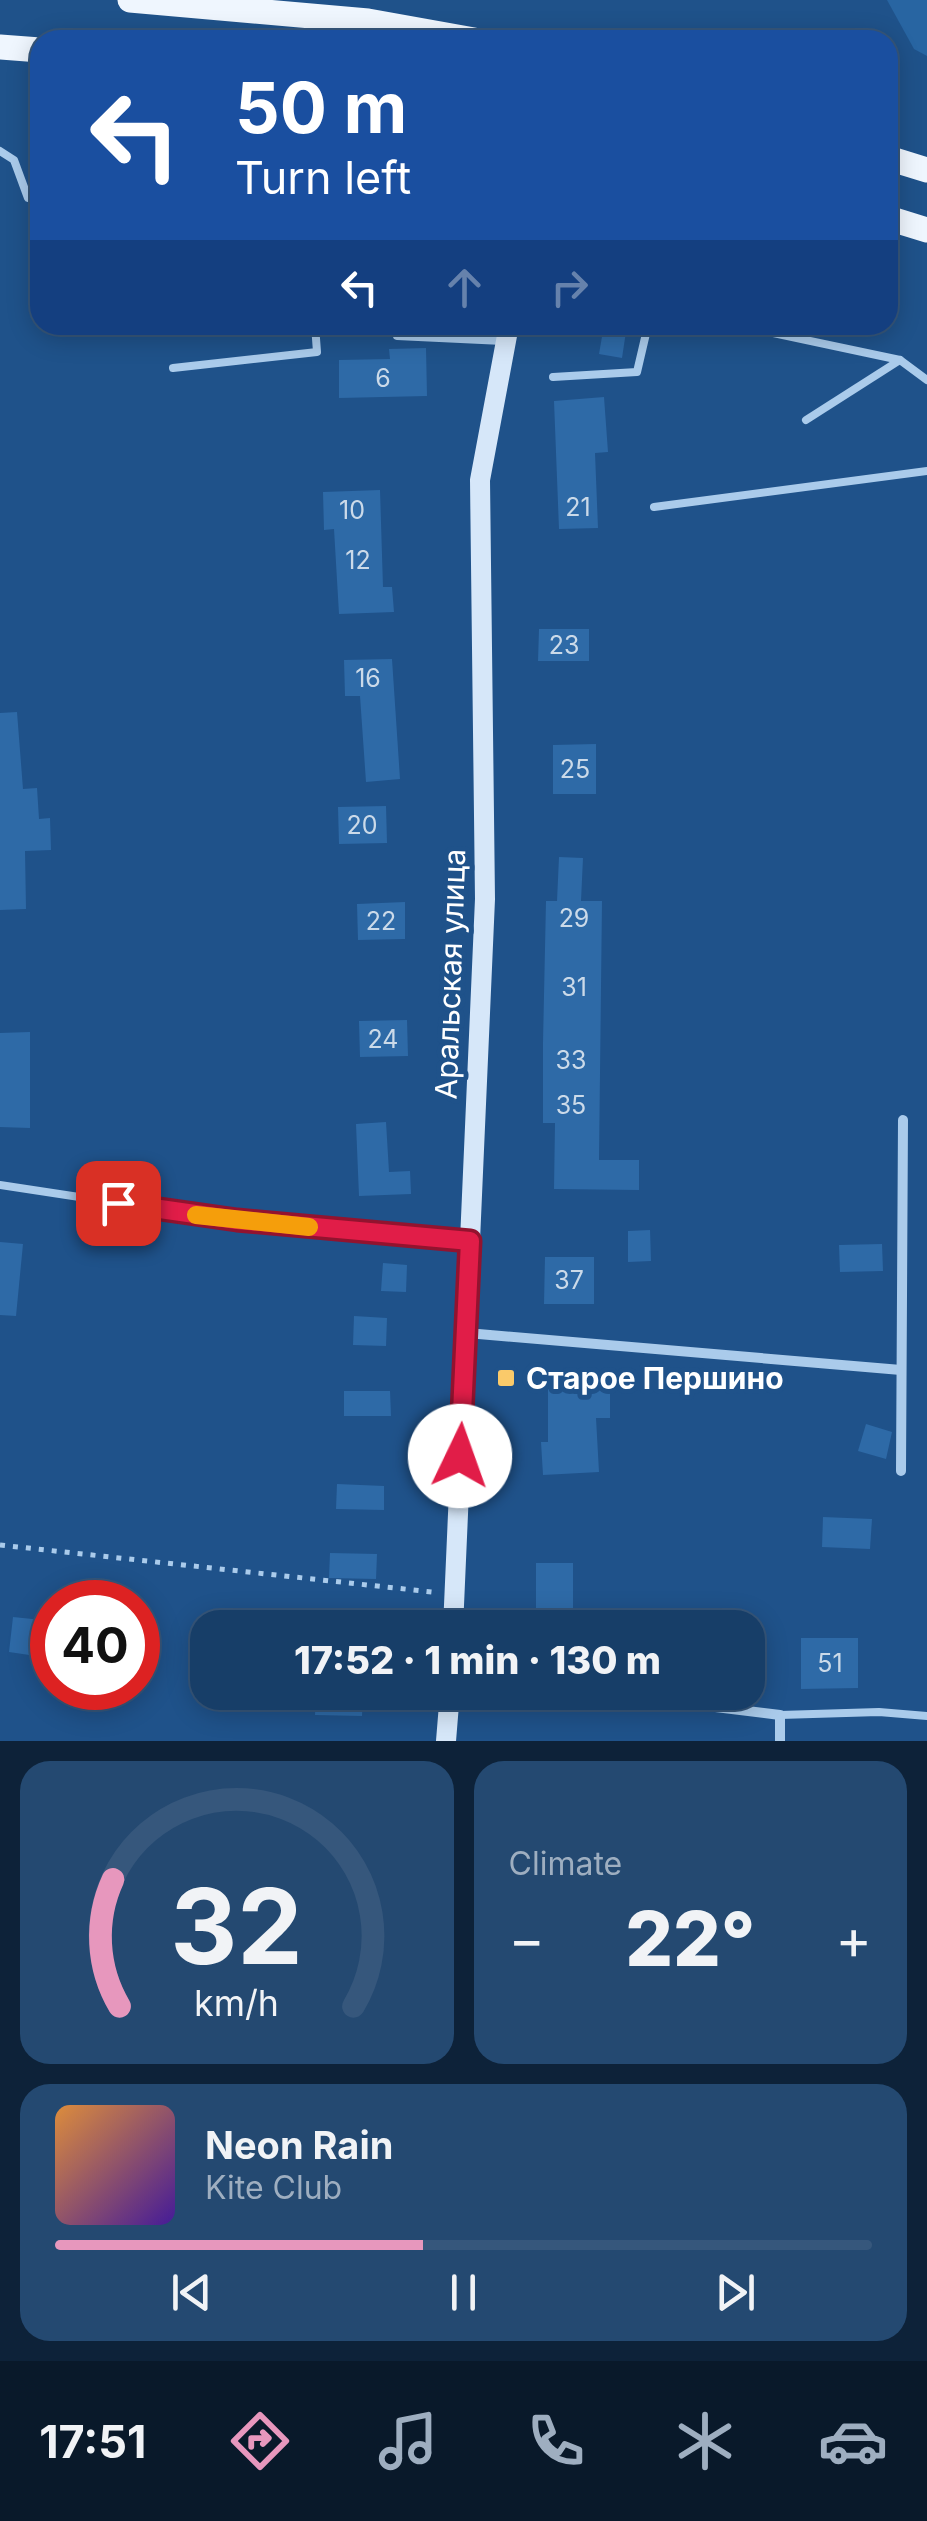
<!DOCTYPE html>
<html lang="en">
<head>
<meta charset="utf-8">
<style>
	body { margin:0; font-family:Inter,sans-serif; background:#244971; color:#f1f3f6; height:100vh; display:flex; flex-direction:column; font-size:38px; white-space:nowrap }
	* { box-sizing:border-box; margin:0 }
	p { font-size:32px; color:#9eaec0 }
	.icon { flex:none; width:55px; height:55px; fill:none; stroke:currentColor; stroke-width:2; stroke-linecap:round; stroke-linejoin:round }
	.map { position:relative; height:1741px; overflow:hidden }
	.details { display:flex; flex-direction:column; gap:20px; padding:20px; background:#0d2239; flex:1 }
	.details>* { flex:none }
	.top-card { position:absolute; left:30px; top:30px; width:868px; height:305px; border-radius:30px; box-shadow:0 5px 25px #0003,0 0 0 2px #36577c; background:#1a4fa0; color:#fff; overflow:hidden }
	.speed { position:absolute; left:30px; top:1580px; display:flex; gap:20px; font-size:50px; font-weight:700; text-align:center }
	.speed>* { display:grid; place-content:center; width:130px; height:130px; border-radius:50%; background:#173e68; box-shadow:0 5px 25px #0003,0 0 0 2px #36577c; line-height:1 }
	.speed .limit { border:15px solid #d22; background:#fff; color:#111 }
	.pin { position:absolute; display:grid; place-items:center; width:85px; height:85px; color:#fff; margin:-42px; border-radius:20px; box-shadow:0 5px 15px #0006 }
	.me { position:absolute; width:110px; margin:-55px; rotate:3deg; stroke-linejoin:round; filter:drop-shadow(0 0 8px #0008) }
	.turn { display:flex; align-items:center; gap:35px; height:210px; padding:0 40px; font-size:45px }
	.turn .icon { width:130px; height:130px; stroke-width:2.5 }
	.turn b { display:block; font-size:70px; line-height:85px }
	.lanes { display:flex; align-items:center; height:95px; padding:0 40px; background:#0003; justify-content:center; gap:50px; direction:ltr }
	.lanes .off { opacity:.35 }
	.big { font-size:75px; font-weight:800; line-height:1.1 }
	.details .card { flex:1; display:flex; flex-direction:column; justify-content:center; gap:15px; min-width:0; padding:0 35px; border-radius:30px; background:#244971 }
	.details .dial { align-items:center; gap:0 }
	.dial svg { height:260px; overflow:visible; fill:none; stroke:#36577c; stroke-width:7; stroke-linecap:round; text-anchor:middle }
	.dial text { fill:#f1f3f6; stroke:none }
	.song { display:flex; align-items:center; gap:30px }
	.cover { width:120px; height:120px; border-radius:15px; background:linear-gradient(135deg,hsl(30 70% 55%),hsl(260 70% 35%)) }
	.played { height:10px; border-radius:5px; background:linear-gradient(90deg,#e797bd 45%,#36577c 45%) }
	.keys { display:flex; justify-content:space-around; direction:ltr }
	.heat { display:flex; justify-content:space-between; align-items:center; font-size:55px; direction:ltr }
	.details .tiles { flex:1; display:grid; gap:20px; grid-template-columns:1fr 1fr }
	.card:last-child { grid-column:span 2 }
	.trip { position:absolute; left:190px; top:1610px; width:575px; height:100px; border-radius:30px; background:#173e68; box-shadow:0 5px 25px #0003,0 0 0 2px #36577c; font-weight:800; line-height:100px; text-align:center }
	.dock { display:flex; height:160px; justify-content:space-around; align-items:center; background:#09192a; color:#9eaec0 }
	.dock .icon { width:70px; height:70px }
	.dock .selected { color:#e797bd }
	.dock b { font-size:45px; color:#f1f3f6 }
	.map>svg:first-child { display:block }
	.green { fill:#2865a2 }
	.building { fill:#2e6aa7 }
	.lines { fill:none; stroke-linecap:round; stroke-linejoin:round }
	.path { stroke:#aacbeb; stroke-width:5; stroke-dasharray:5 8; stroke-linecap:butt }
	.lane { stroke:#aacbeb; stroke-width:8 }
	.street { stroke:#aacbeb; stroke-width:10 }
	.secondary { stroke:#d6e7f9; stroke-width:20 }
	.primary { stroke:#eff6fe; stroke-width:25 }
	.route-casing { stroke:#92132f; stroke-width:25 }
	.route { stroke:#e11d48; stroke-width:18 }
	.slow { stroke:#f59e0b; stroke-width:18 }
	.poi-dot { fill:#faca6a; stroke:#1f528a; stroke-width:4 }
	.labels { text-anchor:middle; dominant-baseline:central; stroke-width:10; stroke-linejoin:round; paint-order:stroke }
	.number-label { font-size:25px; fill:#cbdae9 }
	.street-label { font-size:30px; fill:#fff; stroke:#1f528a }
	.poi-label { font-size:30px; font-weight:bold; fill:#fff; stroke:#1f528a; text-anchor:start }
</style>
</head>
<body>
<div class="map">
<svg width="927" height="1741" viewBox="0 0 927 1741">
	<rect width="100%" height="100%" fill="#1f528a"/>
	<path class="green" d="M887,0H927V56L914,49Z"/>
	<g class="building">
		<path d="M604,325H627L622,358L599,354Z"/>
		<path d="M426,348L427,396L339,398V360L390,359L389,349Z"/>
		<path d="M604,397L608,452L595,453L598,528L559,529L554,401Z"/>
		<path d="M380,490L383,587H392L394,612L339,614L334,529L324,530L323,492Z"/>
		<path d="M539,629H589V661H538Z"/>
		<path d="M392,659L400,779L366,782L360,696H345L344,660Z"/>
		<path d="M17,712L23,789L37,788L39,819L50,818L51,850L25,851L26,909L0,910V713Z"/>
		<path d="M596,744V794H553V745Z"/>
		<path d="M386,806L387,843L339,844L338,807Z"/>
		<path d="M559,857L583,858L581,901H602L599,1160H639V1190L554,1189L555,1123H543V1043L546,901H557Z"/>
		<path d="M405,902V939L358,940L357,904Z"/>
		<path d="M407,1020L408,1056L360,1057L359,1021Z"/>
		<path d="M30,1032V1128L0,1127V1033Z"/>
		<path d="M386,1122L389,1172L410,1171L411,1194L359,1196L356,1124Z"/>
		<path d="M650,1230L651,1261L628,1262V1231Z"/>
		<path d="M0,1242L23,1244L16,1316L0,1315Z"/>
		<path d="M882,1244L883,1271L840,1272L839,1245Z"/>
		<path d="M545,1257H594V1304H544Z"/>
		<path d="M383,1263L407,1265L406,1292L381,1291Z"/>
		<path d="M354,1316L387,1318L386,1346L353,1345Z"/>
		<path d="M548,1380H610V1418H596L599,1472L543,1475L541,1442H548Z"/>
		<path d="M344,1391H390L391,1416H344Z"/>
		<path d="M866,1424L892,1432L886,1459L858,1451Z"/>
		<path d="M337,1484L384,1486V1510L336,1509Z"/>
		<path d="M823,1517L872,1519L870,1549L822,1547Z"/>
		<path d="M330,1553L377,1554L376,1579L329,1578Z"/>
		<rect x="536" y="1563" width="37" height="46"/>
		<path d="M13,1617L52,1621V1646L45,1645L43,1657L9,1652Z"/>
		<path d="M801,1638H858V1688L801,1689Z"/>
		<path d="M316,1692H363L362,1716L315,1715Z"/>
	</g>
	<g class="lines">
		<path class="path" d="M0,1545L432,1592"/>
		<g class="lane">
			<path d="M0,151L14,160L28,198L40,199"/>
			<path d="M735,325L900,360L927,380"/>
			<path d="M397,336L503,341"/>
			<path d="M173,368L317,352L315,325"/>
			<path d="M553,377L637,372L648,325"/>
			<path d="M806,420L900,360"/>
			<path d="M654,507L927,471"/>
			<path d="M0,1185L237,1221L466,1240"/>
			<path d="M780,1715L879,1712L927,1716"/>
		</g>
		<g class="street">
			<path d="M467,1333L901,1370"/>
			<path d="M901,1471L903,1120"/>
			<path d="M593,1692L780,1715V1741"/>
		</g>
		<g class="secondary">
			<path d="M453,1628L485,899L480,480L509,325"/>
			<path d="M446,1741L450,1692"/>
		</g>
		<g class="primary">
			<path d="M130,0L368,21L474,40"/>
			<path d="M0,47L40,50"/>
			<path d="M888,158L927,170"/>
			<path d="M888,218L927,230"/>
		</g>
	</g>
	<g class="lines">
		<g class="route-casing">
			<path id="route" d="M118,1203L237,1220L470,1241L460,1456"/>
		</g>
		<use href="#route" class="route"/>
		<path class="slow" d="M196,1215L309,1227"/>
	</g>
	<rect class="poi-dot" x="496" y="1368" width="20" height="20" rx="5"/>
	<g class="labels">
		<g class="number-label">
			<text x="383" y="378">6</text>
			<text x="578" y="507">21</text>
			<text x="352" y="510">10</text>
			<text x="358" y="560">12</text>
			<text x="564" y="645">23</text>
			<text x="368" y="678">16</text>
			<text x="575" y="769">25</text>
			<text x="362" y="825">20</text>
			<text x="574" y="918">29</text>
			<text x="381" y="921">22</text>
			<text x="574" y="987">31</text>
			<text x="383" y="1039">24</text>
			<text x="571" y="1060">33</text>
			<text x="571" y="1105">35</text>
			<text x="569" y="1280">37</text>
			<text x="830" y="1663">51</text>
		</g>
		<g class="street-label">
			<text transform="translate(450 974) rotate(-88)">Аральская улица</text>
		</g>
		<g class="poi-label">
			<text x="526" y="1378">Старое Першино</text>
		</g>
	</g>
</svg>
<div class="speed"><div class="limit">40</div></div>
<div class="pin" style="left:118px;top:1203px;background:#d93025"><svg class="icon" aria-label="arrive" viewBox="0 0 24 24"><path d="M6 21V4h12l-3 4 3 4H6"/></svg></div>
<svg class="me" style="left:460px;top:1456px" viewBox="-20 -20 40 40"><circle r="19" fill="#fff"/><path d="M0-13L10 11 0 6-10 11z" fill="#e11d48"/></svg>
<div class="trip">17:52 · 1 min · 130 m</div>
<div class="top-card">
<div class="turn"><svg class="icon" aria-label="left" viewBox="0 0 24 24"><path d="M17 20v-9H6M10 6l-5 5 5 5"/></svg><div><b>50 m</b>Turn left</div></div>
<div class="lanes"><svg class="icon" aria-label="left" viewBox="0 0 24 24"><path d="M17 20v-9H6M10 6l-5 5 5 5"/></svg><svg class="icon off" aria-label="ahead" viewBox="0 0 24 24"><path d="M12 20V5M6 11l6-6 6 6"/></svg><svg class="icon off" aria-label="right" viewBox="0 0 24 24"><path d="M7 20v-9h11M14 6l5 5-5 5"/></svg></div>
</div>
</div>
<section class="details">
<div class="tiles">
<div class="card dial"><svg viewBox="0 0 100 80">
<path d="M14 69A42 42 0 1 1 86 69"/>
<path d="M14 69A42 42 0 0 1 12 30" stroke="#e797bd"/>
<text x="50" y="56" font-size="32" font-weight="700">32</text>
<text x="50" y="72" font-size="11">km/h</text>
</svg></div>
<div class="card"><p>Climate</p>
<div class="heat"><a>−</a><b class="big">22°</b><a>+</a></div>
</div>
<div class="card">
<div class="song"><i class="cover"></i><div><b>Neon Rain</b><p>Kite Club</p></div></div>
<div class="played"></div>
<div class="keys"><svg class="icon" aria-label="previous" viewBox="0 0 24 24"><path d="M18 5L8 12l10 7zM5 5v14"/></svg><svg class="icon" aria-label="pause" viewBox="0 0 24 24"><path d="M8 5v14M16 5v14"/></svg><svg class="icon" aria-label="next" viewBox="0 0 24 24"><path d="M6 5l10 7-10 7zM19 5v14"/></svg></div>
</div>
</div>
</section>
<nav class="dock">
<b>17:51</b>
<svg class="icon selected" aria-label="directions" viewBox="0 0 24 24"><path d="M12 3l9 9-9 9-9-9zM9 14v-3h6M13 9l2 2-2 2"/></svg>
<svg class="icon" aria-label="music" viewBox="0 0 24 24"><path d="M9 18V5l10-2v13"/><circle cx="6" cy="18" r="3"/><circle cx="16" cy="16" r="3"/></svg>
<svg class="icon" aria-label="phone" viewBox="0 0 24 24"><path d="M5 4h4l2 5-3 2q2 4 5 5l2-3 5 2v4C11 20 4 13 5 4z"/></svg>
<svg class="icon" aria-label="climate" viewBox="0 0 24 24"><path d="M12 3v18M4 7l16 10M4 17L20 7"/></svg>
<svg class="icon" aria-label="car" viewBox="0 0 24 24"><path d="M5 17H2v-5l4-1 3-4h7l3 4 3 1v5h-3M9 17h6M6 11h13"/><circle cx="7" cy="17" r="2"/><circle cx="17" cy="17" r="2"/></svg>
</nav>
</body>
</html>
